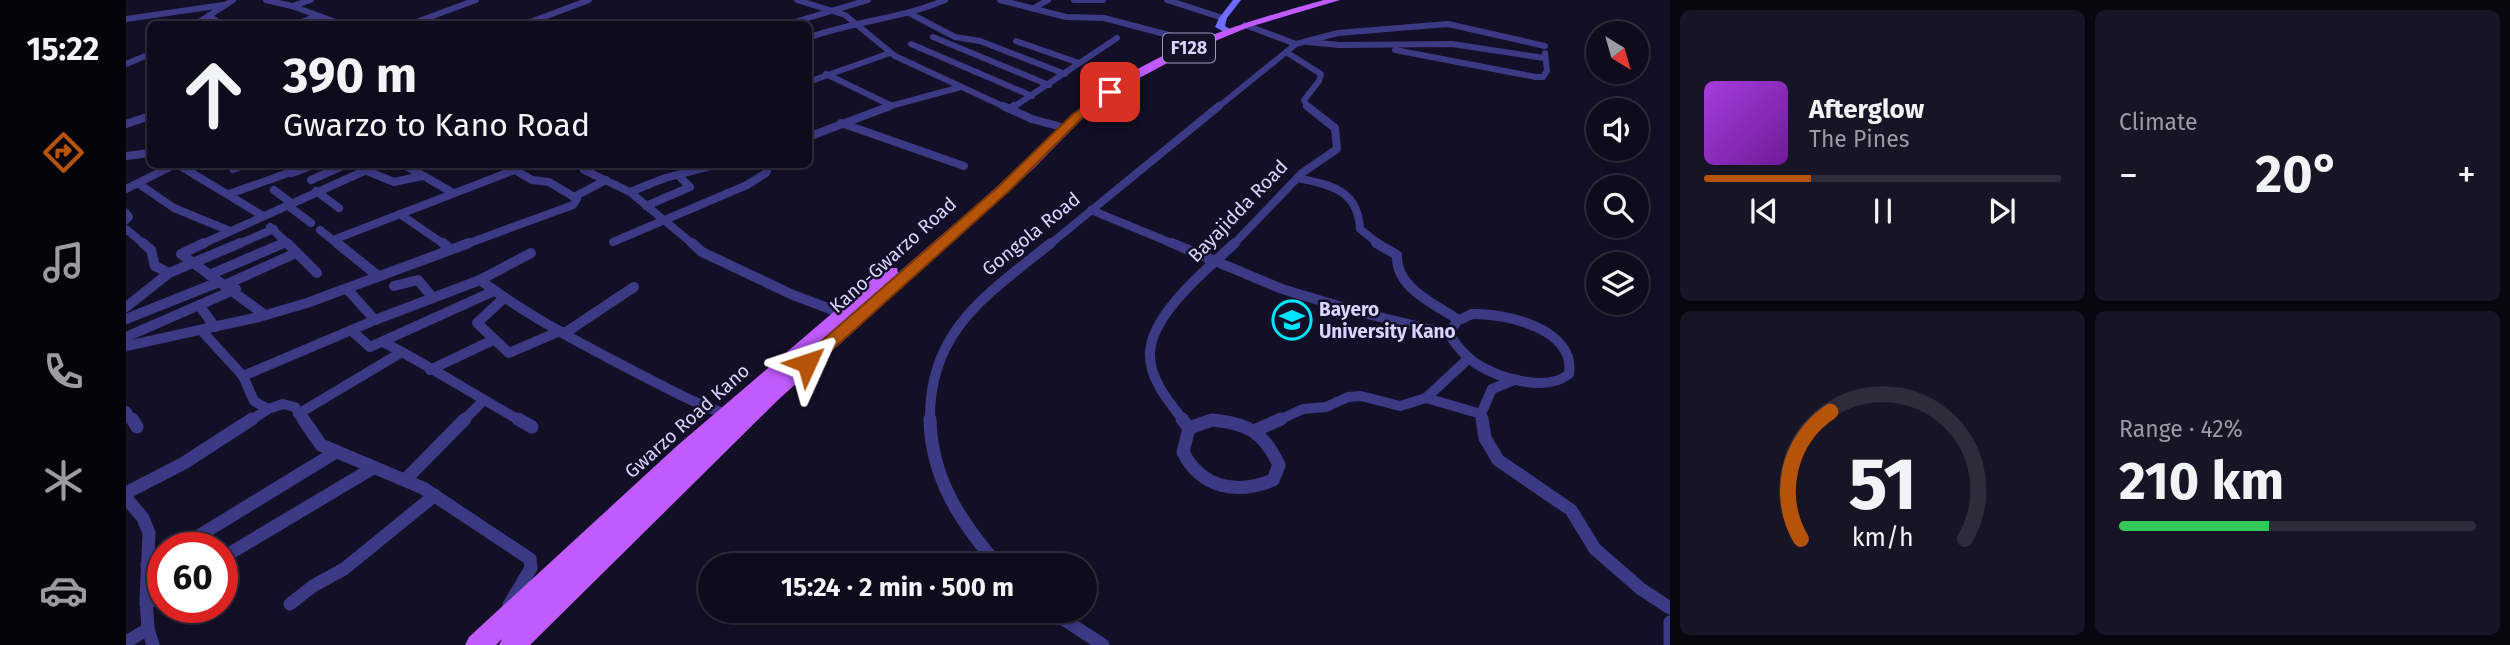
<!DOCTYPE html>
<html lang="en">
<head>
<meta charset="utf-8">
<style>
	body { margin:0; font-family:"Fira Sans",sans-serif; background:#171425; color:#f1f3f6; height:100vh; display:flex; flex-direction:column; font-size:26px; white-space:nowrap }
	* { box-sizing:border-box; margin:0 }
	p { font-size:23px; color:#9b9ba3 }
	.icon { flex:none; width:38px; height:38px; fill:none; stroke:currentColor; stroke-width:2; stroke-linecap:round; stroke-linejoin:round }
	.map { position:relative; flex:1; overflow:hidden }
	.panel { display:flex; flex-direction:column; gap:10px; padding:10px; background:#08060f; width:840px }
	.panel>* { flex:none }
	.top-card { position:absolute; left:21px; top:21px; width:665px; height:147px; border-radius:10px; box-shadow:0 4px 10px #0003,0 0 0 2px #2e2b3b; background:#0e0b1c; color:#f1f3f6; overflow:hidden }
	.needle { width:46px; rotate:143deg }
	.controls { position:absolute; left:1460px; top:21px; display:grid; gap:14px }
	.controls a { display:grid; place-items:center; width:63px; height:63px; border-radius:50%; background:#0e0b1c; box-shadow:0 4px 10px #0003,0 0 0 2px #2e2b3b; font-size:35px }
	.speed { position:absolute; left:21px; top:532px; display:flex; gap:14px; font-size:35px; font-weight:700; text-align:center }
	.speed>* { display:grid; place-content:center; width:91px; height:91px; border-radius:50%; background:#0e0b1c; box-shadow:0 4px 10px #0003,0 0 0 2px #2e2b3b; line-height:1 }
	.speed .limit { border:10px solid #d22; background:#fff; color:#111 }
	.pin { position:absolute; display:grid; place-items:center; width:60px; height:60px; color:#fff; margin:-30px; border-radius:14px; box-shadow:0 4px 10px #0006 }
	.me { position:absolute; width:77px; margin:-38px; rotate:48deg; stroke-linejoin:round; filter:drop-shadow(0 0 5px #0008) }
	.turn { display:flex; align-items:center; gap:24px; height:147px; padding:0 21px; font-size:32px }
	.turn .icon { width:91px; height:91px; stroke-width:2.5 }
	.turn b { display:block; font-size:49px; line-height:60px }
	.big { font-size:52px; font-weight:700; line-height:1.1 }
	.panel .card { flex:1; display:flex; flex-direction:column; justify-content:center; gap:10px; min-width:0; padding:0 24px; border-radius:10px; background:#171425 }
	.panel .dial { align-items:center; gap:0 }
	.dial svg { height:182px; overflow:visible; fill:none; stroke:#2e2b3b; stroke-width:7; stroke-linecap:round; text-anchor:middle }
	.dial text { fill:#f1f3f6; stroke:none }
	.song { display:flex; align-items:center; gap:21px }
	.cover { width:84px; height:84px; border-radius:10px; background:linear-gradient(135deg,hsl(280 70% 55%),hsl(280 70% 35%)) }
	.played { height:7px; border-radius:4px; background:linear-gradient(90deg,#b45309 30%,#2e2b3b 30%) }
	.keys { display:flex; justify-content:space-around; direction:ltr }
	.heat { display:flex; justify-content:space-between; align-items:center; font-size:38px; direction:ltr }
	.charge { height:10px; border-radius:5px; background:linear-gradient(90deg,#34c759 42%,#2e2b3b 0) }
	.panel .tiles { flex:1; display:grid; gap:10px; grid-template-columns:repeat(2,1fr) }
	.trip { position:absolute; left:572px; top:553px; width:399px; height:70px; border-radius:35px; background:#0e0b1c; box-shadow:0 4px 10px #0003,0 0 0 2px #2e2b3b; font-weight:700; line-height:70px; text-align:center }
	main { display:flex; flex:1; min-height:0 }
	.menu { display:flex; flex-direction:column; width:126px; justify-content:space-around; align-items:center; background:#06040b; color:#9b9ba3 }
	.menu .icon { width:49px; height:49px }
	.menu .current { color:#b45309 }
	.menu b { font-size:32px; color:#f1f3f6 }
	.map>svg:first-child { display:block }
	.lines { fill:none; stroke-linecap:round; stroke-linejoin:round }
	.street-far3 { stroke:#3d3a85; stroke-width:6 }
	.street-far2 { stroke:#3d3a85; stroke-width:8 }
	.street-far1 { stroke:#3d3a85; stroke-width:10 }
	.street { stroke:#3d3a85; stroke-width:13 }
	.secondary { fill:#6f6bff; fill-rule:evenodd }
	.primary { fill:#c25bff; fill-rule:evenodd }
	.route { fill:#b45309; stroke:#753606; stroke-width:2 }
	.labels { text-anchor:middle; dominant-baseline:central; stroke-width:5; stroke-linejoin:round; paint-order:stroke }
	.shield { fill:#130f26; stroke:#9e99be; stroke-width:2 }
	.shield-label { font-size:18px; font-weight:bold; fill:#d9d4ff }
	.street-label { font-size:19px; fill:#d9d4ff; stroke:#130f26 }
	.poi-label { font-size:19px; font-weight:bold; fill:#d9d4ff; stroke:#130f26; text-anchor:start }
</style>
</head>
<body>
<main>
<nav class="menu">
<b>15:22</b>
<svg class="icon current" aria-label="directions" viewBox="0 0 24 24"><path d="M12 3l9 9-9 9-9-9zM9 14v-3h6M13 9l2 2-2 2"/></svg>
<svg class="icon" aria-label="music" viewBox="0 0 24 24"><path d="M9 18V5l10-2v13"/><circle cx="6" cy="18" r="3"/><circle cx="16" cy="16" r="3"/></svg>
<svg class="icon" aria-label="phone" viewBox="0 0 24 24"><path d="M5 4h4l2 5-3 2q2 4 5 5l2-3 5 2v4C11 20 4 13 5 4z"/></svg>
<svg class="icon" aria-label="climate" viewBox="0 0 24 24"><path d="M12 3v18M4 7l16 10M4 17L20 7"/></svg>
<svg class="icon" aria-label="car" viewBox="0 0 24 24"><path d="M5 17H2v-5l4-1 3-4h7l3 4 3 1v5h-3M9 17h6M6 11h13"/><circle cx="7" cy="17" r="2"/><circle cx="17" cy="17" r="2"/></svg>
</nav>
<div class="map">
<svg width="1544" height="645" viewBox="0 0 1544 645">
	<rect width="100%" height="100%" fill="#130f26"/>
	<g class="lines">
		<g class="street-far3">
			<path d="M140,0L166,6L215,24"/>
			<path d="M671,0L719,15L769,56L881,108"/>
			<path d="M874,0L940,17L978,18L1073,43"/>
			<path d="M948,0H977"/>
			<path d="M1041,0L1097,18"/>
			<path d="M166,6L185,0"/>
			<path d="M908,8L922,0"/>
			<path d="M783,13L829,37L854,41L939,74"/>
			<path d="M83,16L95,24"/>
			<path d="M0,19L97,5"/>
			<path d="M70,24L107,0"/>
			<path d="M171,24L191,16"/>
			<path d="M285,24L350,0"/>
			<path d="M399,24L463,0"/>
			<path d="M662,24L742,0"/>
			<path d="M807,37L923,85"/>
			<path d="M682,38C727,21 775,19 819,0"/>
			<path d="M890,41L953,63"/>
			<path d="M1182,42L1213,45L1326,44L1418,58"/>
			<path d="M785,44L906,96"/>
			<path d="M1170,44L1212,33L1322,24L1419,46"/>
			<path d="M1269,50L1410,77H1417L1421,71L1419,53"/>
			<path d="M1160,52L1195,74L1193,81L1178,100L1182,108"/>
			<path d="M0,64L24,54"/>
			<path d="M700,74L764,105"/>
			<path d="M682,82L764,53"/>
			<path d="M757,108L835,87"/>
			<path d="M886,108L991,38"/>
			<path d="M1091,108L1170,44L1119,25"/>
		</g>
		<g class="street-far2">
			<path d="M877,106L906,119L939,128"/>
			<path d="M884,109L888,106"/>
			<path d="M715,123L838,166"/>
			<path d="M0,124L24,116"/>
			<path d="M682,137L764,106"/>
			<path d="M0,156L24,153"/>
			<path d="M51,164L137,216"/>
			<path d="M277,164L327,193"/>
			<path d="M379,164L406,180L423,182L448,197"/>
			<path d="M454,164L458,170L504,192L568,245"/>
			<path d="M302,166L305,164"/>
			<path d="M107,169L120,164"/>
			<path d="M241,171L268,182L296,176"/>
			<path d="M166,173L190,164"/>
			<path d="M1171,178C1204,185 1232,189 1234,229L1254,245"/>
			<path d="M185,180L221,164"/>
			<path d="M13,184L48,208L104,231"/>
			<path d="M0,189L50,164"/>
			<path d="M148,190L165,203"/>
			<path d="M190,191L213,208"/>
			<path d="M504,192L539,178L593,164"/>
			<path d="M103,194L165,172"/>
			<path d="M161,205L185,223"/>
			<path d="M520,206L564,187L552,175"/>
			<path d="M965,210L1050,245"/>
			<path d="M0,213L3,217L0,220"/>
			<path d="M274,214L319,245"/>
			<path d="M144,227L163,245"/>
			<path d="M0,229L19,245"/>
			<path d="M194,230L213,245"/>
			<path d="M207,240L391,169"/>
			<path d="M487,242L621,185L640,173L644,164"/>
			<path d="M74,245L254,164"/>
			<path d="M110,245L148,229"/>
			<path d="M154,245L159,243"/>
			<path d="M338,245L447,205L451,199L448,197L480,180"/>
			<path d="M923,245L1093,106"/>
			<path d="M1107,245L1176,173L1211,149L1209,128L1181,106"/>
		</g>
		<g class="street-far1">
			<path d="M17,243L25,250L29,266L43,273"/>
			<path d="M78,243L55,254L139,315"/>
			<path d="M161,243L191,273"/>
			<path d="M211,243L252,276"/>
			<path d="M317,243L324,249"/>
			<path d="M566,243L576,252L667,295L715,313"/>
			<path d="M1046,243L1156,289L1229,311L1323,334"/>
			<path d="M1250,243L1271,255C1269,287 1307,303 1331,319"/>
			<path d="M83,275L158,243"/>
			<path d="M354,280C405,318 461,347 517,376C545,390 571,405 601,414"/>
			<path d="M101,284L170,253"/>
			<path d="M268,286L292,280L307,298"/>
			<path d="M221,289L249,320"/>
			<path d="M378,298L351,323L383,353L434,331"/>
			<path d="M73,305L89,327"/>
			<path d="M0,307L43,273L114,243"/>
			<path d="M1346,314C1380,313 1450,329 1443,374C1420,393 1372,378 1349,363C1338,355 1330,345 1323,334L1331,321Z"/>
			<path d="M0,319L93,282"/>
			<path d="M75,330L117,376L128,401L142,409L124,421"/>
			<path d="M226,331L244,347L368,291"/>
			<path d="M439,333L508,287"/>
			<path d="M0,337L110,289"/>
			<path d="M257,342C304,366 348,395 395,421"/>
			<path d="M0,346L133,317L181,303L343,243"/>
			<path d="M304,370L367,340"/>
			<path d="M117,376L249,320L354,280L405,253"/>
			<path d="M1300,398L1343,358"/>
			<path d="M142,409L157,404L169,407L178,421"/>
			<path d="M0,411L7,421"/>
			<path d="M172,414L276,352"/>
			<path d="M337,421L358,400"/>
			<path d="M804,421C802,330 862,294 925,243"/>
			<path d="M1058,421C1043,402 1023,379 1024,353C1025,314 1082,268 1109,243"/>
			<path d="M1084,421H1095"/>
			<path d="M1151,421L1177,409L1200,407L1222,397L1235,396L1274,406L1300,398L1355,414"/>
			<path d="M1356,421L1355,414L1366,389L1388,380"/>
		</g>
		<g class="street">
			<path d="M6,419L11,427"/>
			<path d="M177,419L195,445L297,488L404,559L405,568L383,605"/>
			<path d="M392,419L406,427"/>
			<path d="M804,419C805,478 835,523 872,565"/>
			<path d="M1056,419L1063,428"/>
			<path d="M1356,419L1359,438L1372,460L1445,510L1469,549L1515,589L1544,608"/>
			<path d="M1086,420C1122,423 1138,433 1153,465L1147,480C1111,495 1075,488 1057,452L1063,428Z"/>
			<path d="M1128,431L1155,419"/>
			<path d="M279,480L339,419"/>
			<path d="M0,493L58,463L126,419"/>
			<path d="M0,498L17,518L23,533L20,599L22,629L27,645"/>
			<path d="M53,548L210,452"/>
			<path d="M96,558L247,468"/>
			<path d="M21,565L37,557"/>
			<path d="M20,604L37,594"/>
			<path d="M164,604L187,586L218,569L309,495"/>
			<path d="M925,611L977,645"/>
			<path d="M1544,622V643"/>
			<path d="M0,642L22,629"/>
		</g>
		<path class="secondary" d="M1107,0H1115L1101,18L1099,26L1107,31L1102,34L1089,27L1093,18Z"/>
		<path class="primary" d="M1198,0H1214L1123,27L1060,53L1004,83L955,120L908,168L652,400L404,645H373L376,639L370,645H339L343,637L552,445L759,268H771L772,273C814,236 858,200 899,161C930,131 959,101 996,78C1059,40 1128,19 1198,0Z"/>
	</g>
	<path class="route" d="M984,89L989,92L988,94L955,119L883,191L687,367H675L672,363L675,359L873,186L947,114Z"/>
	<defs>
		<g id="university-ring" transform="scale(2.0125)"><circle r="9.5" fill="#130f26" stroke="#00e5ff" stroke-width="1.5"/><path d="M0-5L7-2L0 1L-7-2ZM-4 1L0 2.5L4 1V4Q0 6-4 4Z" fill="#00e5ff"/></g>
	</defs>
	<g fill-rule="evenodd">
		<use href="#university-ring" x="1166" y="320"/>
	</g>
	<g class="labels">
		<rect class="shield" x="1037" y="33.5" width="52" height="29" rx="5"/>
		<g class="shield-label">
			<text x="1063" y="48">F128</text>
		</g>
		<g class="street-label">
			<text transform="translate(1112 211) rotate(-46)">Bayajidda Road</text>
			<text transform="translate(905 234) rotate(-39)">Gongola Road</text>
			<text transform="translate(767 255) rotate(-42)">Kano-Gwarzo Road</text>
			<text transform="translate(561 421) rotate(-42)">Gwarzo Road Kano</text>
		</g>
		<g class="poi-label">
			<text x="1193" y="309">Bayero<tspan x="1193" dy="22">University Kano</tspan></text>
		</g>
	</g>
</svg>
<div class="controls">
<a><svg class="needle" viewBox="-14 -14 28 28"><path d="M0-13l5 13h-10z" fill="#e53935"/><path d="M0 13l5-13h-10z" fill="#9b9ba3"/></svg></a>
<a><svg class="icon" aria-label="sound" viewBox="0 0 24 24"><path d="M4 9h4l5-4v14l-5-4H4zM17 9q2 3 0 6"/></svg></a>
<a><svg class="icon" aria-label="search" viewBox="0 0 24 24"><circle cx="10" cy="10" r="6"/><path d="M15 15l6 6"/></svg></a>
<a><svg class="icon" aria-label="layers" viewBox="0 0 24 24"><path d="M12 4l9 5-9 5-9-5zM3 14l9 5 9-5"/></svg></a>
</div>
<div class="speed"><div class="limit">60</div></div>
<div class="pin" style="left:984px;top:92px;background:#d93025"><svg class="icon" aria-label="arrive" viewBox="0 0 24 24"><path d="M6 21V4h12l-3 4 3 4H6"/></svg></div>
<svg class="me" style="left:681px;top:363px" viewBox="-20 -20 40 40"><path d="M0-17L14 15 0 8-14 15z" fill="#b45309" stroke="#fff" stroke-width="4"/></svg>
<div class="trip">15:24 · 2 min · 500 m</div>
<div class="top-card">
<div class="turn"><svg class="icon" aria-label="ahead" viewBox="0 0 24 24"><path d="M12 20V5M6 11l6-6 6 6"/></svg><div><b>390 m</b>Gwarzo to Kano Road</div></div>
</div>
</div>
<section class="panel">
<div class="tiles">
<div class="card">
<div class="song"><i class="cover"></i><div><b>Afterglow</b><p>The Pines</p></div></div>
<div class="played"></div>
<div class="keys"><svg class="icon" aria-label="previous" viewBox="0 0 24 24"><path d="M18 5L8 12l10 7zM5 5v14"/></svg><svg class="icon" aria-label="pause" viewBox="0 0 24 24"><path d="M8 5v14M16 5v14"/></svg><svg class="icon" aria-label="next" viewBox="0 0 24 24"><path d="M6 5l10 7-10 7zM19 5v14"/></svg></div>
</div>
<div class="card"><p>Climate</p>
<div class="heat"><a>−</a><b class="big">20°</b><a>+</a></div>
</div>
<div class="card dial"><svg viewBox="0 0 100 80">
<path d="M14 69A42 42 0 1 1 86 69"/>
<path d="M14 69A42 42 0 0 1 27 13" stroke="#b45309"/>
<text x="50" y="56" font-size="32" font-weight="700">51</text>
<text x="50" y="72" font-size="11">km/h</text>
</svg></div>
<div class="card"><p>Range · 42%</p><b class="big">210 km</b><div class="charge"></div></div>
</div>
</section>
</main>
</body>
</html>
